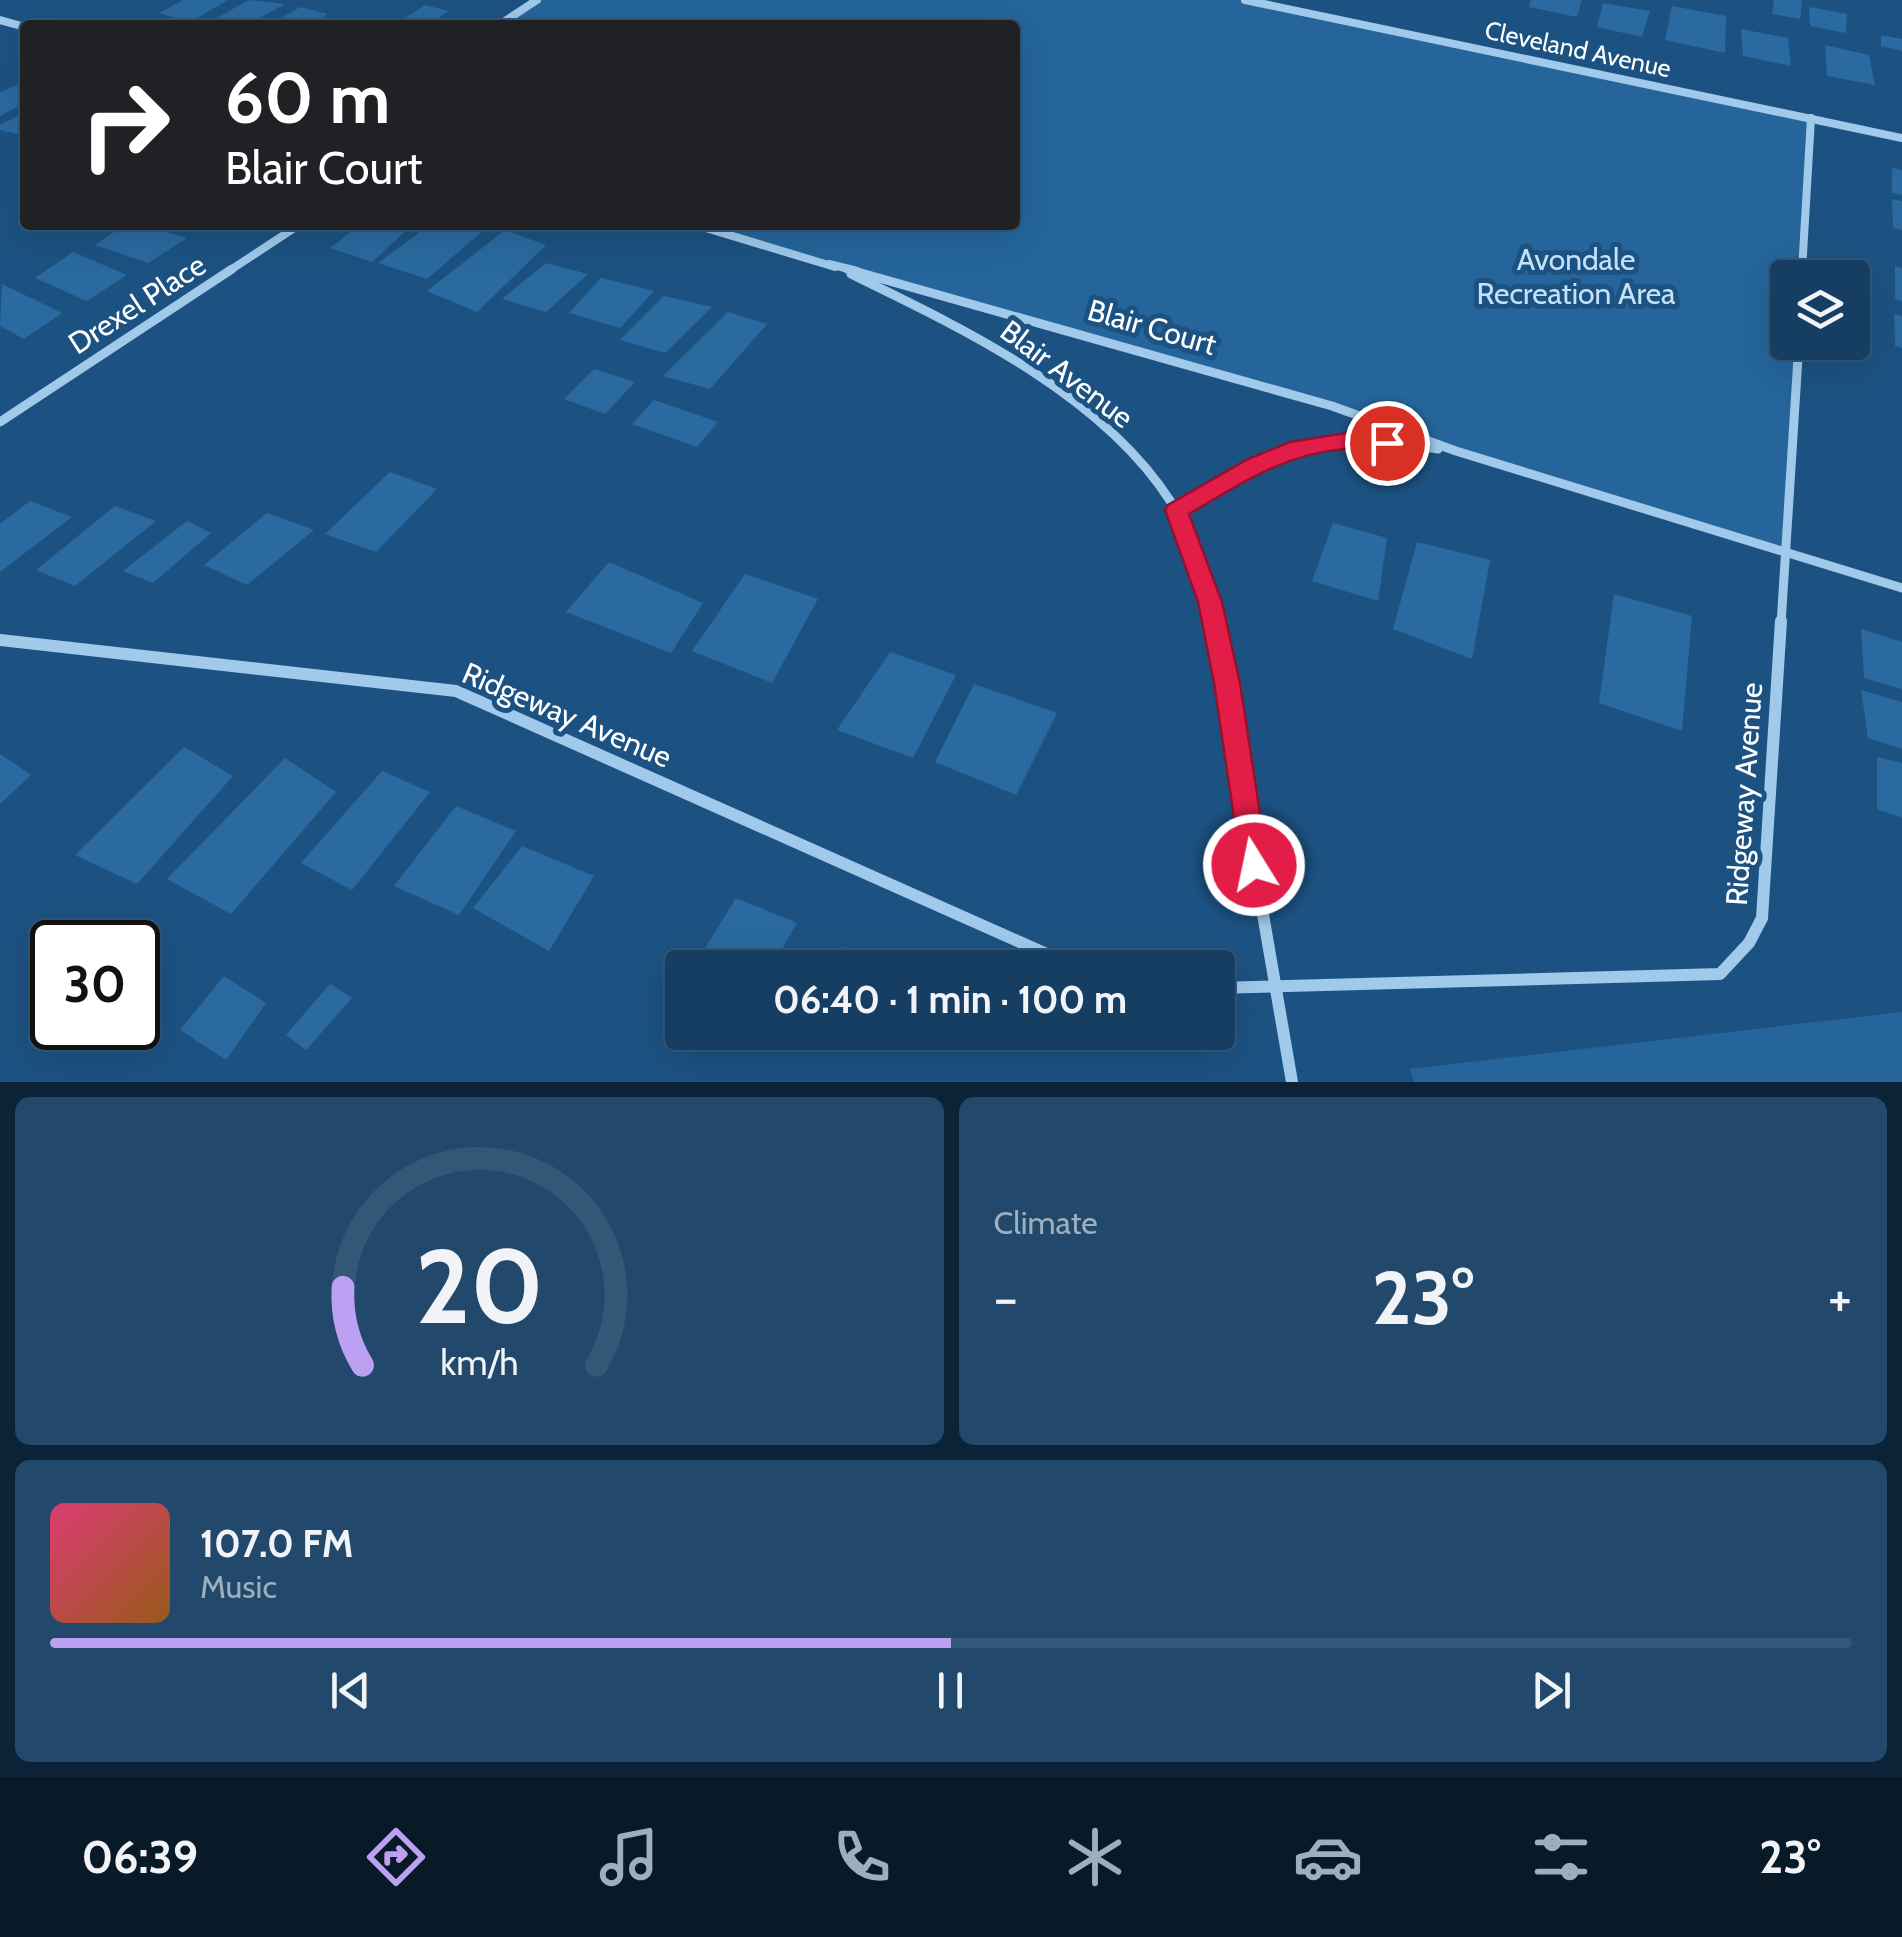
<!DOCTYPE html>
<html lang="en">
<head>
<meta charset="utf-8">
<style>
	body { margin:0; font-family:Cabin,sans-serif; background:#22496b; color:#f1f3f6; height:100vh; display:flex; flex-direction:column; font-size:38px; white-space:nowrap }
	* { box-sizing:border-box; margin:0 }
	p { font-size:32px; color:#9daebe }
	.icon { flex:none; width:55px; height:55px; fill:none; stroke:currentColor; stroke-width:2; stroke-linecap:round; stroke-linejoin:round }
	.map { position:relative; height:1082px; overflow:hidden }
	.side { display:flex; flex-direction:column; gap:15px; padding:15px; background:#0c2236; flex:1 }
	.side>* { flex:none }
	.hud { position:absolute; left:20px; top:20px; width:1000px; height:210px; border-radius:10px; box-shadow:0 10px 40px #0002,0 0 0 2px #345777; background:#202124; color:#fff; overflow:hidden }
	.controls { position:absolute; left:1770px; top:260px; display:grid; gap:20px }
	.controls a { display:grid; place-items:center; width:100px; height:100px; border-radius:10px; background:#153e62; box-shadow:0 10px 40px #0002,0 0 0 2px #345777; font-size:50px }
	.speed { position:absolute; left:30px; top:920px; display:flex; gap:20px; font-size:50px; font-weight:700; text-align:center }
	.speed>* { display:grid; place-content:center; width:130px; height:130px; border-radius:50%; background:#153e62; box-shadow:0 10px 40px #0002,0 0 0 2px #345777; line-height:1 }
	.speed .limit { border:5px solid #111; border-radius:15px; background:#fff; color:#111 }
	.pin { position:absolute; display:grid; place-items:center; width:85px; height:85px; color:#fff; margin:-42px; border:5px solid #fff; border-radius:50%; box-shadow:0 2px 10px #0007 }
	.me { position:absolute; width:110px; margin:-55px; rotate:350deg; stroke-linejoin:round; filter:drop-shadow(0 0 8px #0008) }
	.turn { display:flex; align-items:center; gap:35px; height:210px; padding:0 40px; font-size:45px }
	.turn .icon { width:130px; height:130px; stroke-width:2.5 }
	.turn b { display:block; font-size:70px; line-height:85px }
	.big { font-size:75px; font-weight:700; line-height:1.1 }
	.side .card { flex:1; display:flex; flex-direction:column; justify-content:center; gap:15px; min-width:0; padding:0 35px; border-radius:15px; background:#22496b }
	.side .dial { align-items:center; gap:0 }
	.dial svg { height:260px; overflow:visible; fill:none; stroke:#345777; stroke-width:7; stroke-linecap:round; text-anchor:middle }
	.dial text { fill:#f1f3f6; stroke:none }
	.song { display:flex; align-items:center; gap:30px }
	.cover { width:120px; height:120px; border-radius:15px; background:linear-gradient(135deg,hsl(340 70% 55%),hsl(30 70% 35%)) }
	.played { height:10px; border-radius:5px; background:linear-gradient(90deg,#bca0f2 50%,#345777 50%) }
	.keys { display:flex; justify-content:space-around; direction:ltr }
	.heat { display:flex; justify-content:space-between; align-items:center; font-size:55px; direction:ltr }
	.side .tiles { flex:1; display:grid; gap:15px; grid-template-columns:1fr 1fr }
	.card:last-child { grid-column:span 2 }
	.trip { position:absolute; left:665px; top:950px; width:570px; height:100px; border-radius:10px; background:#153e62; box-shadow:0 10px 40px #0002,0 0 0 2px #345777; font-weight:700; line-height:100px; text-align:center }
	.tabs { display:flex; height:160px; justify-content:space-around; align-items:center; background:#081927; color:#9daebe }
	.tabs .icon { width:70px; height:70px }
	.tabs .on { color:#bca0f2 }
	.tabs b { font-size:45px; color:#f1f3f6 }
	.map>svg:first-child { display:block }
	.green { fill:#25659b }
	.building { fill:#2a6aa0 }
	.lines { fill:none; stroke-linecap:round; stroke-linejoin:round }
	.street-far2 { stroke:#a0c9ea; stroke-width:8 }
	.street-far1 { stroke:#a0c9ea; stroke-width:9 }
	.street { stroke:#a0c9ea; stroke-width:12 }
	.street-bridge { stroke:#a0c9ea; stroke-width:12 }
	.route { fill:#e11d48; stroke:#92132f; stroke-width:2.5 }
	.labels { text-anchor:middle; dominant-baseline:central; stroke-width:10; stroke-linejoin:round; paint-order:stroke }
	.far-street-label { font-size:25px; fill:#fff; stroke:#1c5282 }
	.park-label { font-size:30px; fill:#c5e1f8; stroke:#1c5282 }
	.street-label { font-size:30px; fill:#fff; stroke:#1c5282 }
</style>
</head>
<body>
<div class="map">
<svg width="1902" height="1082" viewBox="0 0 1902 1082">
	<rect width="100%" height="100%" fill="#1c5282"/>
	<g class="green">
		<path d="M537,0H1245L1811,118L1802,277L1788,278V342L1799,343L1788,554L1456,451L1332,406L696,225H1015V25H499Z"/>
		<path d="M1902,1012V1082H1414L1410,1069Z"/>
	</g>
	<g class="building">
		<path d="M183,0H228L190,22L159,13Z"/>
		<path d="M249,0L285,4L247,25L207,23Z"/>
		<path d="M1531,0H1582L1577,17L1529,7Z"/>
		<path d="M1774,0H1802L1800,19L1772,14Z"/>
		<path d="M1603,3L1650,11L1642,37L1597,27Z"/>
		<path d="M425,5L449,11L429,24L405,18Z"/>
		<path d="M1672,6L1726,16L1725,53L1665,40Z"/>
		<path d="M300,7L328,14L310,25H269Z"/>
		<path d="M1809,7L1847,14L1846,33L1810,26Z"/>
		<path d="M1741,29L1788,38L1791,66L1743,56Z"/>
		<path d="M1881,35L1902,39V51L1881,46Z"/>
		<path d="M1825,45L1869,55L1875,85L1827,76Z"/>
		<path d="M25,81V103L0,116V93Z"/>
		<path d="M25,112V136L0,130V125Z"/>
		<path d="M1892,168L1902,170V195L1892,193Z"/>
		<path d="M1892,199L1902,201V230L1893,228Z"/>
		<path d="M124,225H144L187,238L148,263L95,245Z"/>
		<path d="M360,225H412L372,262L330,248Z"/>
		<path d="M429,225L486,228L427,279L378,263Z"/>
		<path d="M505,230L546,245L477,312L427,291Z"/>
		<path d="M73,252L127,275L87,301L35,278Z"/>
		<path d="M546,263L588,274L546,312L502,299Z"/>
		<path d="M1895,266L1902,268V301L1895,299Z"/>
		<path d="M601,278L654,291L620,328L569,313Z"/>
		<path d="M2,284L62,313L24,339L0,326Z"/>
		<path d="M664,296L712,307L665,353L620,340Z"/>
		<path d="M728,312L767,324L710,389L663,376Z"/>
		<path d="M1894,314L1902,316V348L1895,346Z"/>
		<path d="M594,369L635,382L605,414L564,399Z"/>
		<path d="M654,400L718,422L697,447L632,424Z"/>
		<path d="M390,472L437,489L376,552L325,534Z"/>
		<path d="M30,501L72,517L0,572V524Z"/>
		<path d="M115,506L156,521L75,586L36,570Z"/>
		<path d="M267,513L314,530L247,585L204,565Z"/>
		<path d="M187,521L211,533L153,583L123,571Z"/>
		<path d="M1333,523L1387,538L1378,601L1312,581Z"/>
		<path d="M1417,542L1490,560L1472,659L1393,629Z"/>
		<path d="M609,562L703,603L671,653L566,612Z"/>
		<path d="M745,574L818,599L772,683L692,651Z"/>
		<path d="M1614,594L1692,616L1682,731L1599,703Z"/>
		<path d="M1861,629L1902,642V689L1864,678Z"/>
		<path d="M890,652L956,675L913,758L837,730Z"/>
		<path d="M974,684L1057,713L1016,795L935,762Z"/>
		<path d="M1861,690L1902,702V749L1868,738Z"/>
		<path d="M184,747L233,776L137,884L75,855Z"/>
		<path d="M0,754L31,775L0,804Z"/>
		<path d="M1877,757L1902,763V818L1877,809Z"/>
		<path d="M285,758L336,792L231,914L167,879Z"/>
		<path d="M382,771L430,792L352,890L301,863Z"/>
		<path d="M456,806L516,831L459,915L394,886Z"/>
		<path d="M522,846L594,876L549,951L473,908Z"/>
		<path d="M736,898L797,923L771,968H693Z"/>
		<path d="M842,946L879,968H831Z"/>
		<path d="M224,976L266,1003L226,1060L180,1030Z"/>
		<path d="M330,984L352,998L306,1050L286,1035Z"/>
	</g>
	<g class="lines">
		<g class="street-far2">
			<path d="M1245,0L1902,138"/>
			<path d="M0,20L25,27"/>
			<path d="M499,25L537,0"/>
			<path d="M696,225L835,267"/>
			<path d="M829,264L857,271"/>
			<path d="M229,271L299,225"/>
			<path d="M1802,271L1811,118"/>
		</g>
		<g class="street-far1">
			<path d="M847,269L1332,406L1456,451L1902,588"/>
			<path d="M851,274C962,328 1102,394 1171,502C1193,537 1206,583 1215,624"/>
			<path d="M1802,278L1803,269"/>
			<path d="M0,422L232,269"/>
			<path d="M1176,511C1280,447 1315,430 1438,449"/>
			<path d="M1781,624L1799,342"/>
		</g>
		<g class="street">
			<path d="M1214,621L1242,793"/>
			<path d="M0,640L456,691L1078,968"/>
			<path d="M1218,988L1720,974L1749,943L1762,918L1781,621"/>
		</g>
		<path class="street-bridge" d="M1242,793L1292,1082"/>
	</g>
	<path class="route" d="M1352,432L1387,435L1398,443L1387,450C1305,441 1257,474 1189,514L1222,602L1240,683L1268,865L1264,874L1254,878L1245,874L1241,865L1214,683L1198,602L1165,510L1168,505L1248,459L1290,442Z"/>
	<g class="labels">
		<g class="far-street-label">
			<text transform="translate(1578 49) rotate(12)">Cleveland Avenue</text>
		</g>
		<g class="park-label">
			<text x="1576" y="259">Avondale<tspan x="1576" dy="34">Recreation Area</tspan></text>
		</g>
		<g class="street-label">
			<text transform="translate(137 304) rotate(-33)">Drexel Place</text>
			<text transform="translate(1152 327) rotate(16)">Blair Court</text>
			<text transform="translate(1067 374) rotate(37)">Blair Avenue</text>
			<text transform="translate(567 715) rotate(23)">Ridgeway Avenue</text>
			<text transform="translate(1744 794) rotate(-86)">Ridgeway Avenue</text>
		</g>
	</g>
</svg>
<div class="controls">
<a><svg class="icon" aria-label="layers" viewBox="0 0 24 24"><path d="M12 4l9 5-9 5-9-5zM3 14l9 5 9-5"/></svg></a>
</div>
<div class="speed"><div class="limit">30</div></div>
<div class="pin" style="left:1387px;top:443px;background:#d93025"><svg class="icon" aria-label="arrive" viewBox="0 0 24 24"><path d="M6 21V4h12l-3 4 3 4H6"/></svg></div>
<svg class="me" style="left:1254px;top:865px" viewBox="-20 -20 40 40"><circle r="17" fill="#e11d48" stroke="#fff" stroke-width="3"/><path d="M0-11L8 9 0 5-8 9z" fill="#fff"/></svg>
<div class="trip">06:40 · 1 min · 100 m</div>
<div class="hud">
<div class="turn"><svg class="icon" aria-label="right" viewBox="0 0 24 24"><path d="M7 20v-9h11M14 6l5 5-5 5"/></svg><div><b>60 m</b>Blair Court</div></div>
</div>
</div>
<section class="side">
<div class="tiles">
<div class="card dial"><svg viewBox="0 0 100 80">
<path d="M14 69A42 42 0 1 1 86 69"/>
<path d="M14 69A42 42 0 0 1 8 45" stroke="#bca0f2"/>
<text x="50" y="56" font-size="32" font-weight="700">20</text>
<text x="50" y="72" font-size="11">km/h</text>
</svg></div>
<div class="card"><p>Climate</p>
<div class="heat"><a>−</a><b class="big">23°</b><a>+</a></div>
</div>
<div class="card">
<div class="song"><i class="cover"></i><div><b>107.0 FM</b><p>Music</p></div></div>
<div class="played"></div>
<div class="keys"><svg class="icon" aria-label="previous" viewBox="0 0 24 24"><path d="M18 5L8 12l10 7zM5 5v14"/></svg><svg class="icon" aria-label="pause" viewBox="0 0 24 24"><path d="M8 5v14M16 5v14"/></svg><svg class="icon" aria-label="next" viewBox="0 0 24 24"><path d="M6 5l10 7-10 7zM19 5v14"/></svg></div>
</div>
</div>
</section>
<nav class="tabs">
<b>06:39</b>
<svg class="icon on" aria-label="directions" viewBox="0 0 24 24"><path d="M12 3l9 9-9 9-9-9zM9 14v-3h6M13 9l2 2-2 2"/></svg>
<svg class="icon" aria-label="music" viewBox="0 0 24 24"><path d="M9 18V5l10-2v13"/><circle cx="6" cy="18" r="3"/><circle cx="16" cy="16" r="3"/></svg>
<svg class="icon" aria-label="phone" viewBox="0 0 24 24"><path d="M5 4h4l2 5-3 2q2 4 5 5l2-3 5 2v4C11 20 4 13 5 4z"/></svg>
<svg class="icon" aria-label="climate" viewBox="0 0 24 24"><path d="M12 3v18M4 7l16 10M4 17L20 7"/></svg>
<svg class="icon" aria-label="car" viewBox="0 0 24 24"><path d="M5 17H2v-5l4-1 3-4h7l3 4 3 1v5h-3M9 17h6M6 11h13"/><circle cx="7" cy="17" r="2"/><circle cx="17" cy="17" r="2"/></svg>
<svg class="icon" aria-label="filters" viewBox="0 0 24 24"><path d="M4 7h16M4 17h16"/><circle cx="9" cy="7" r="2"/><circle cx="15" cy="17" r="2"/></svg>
<b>23°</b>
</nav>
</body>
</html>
